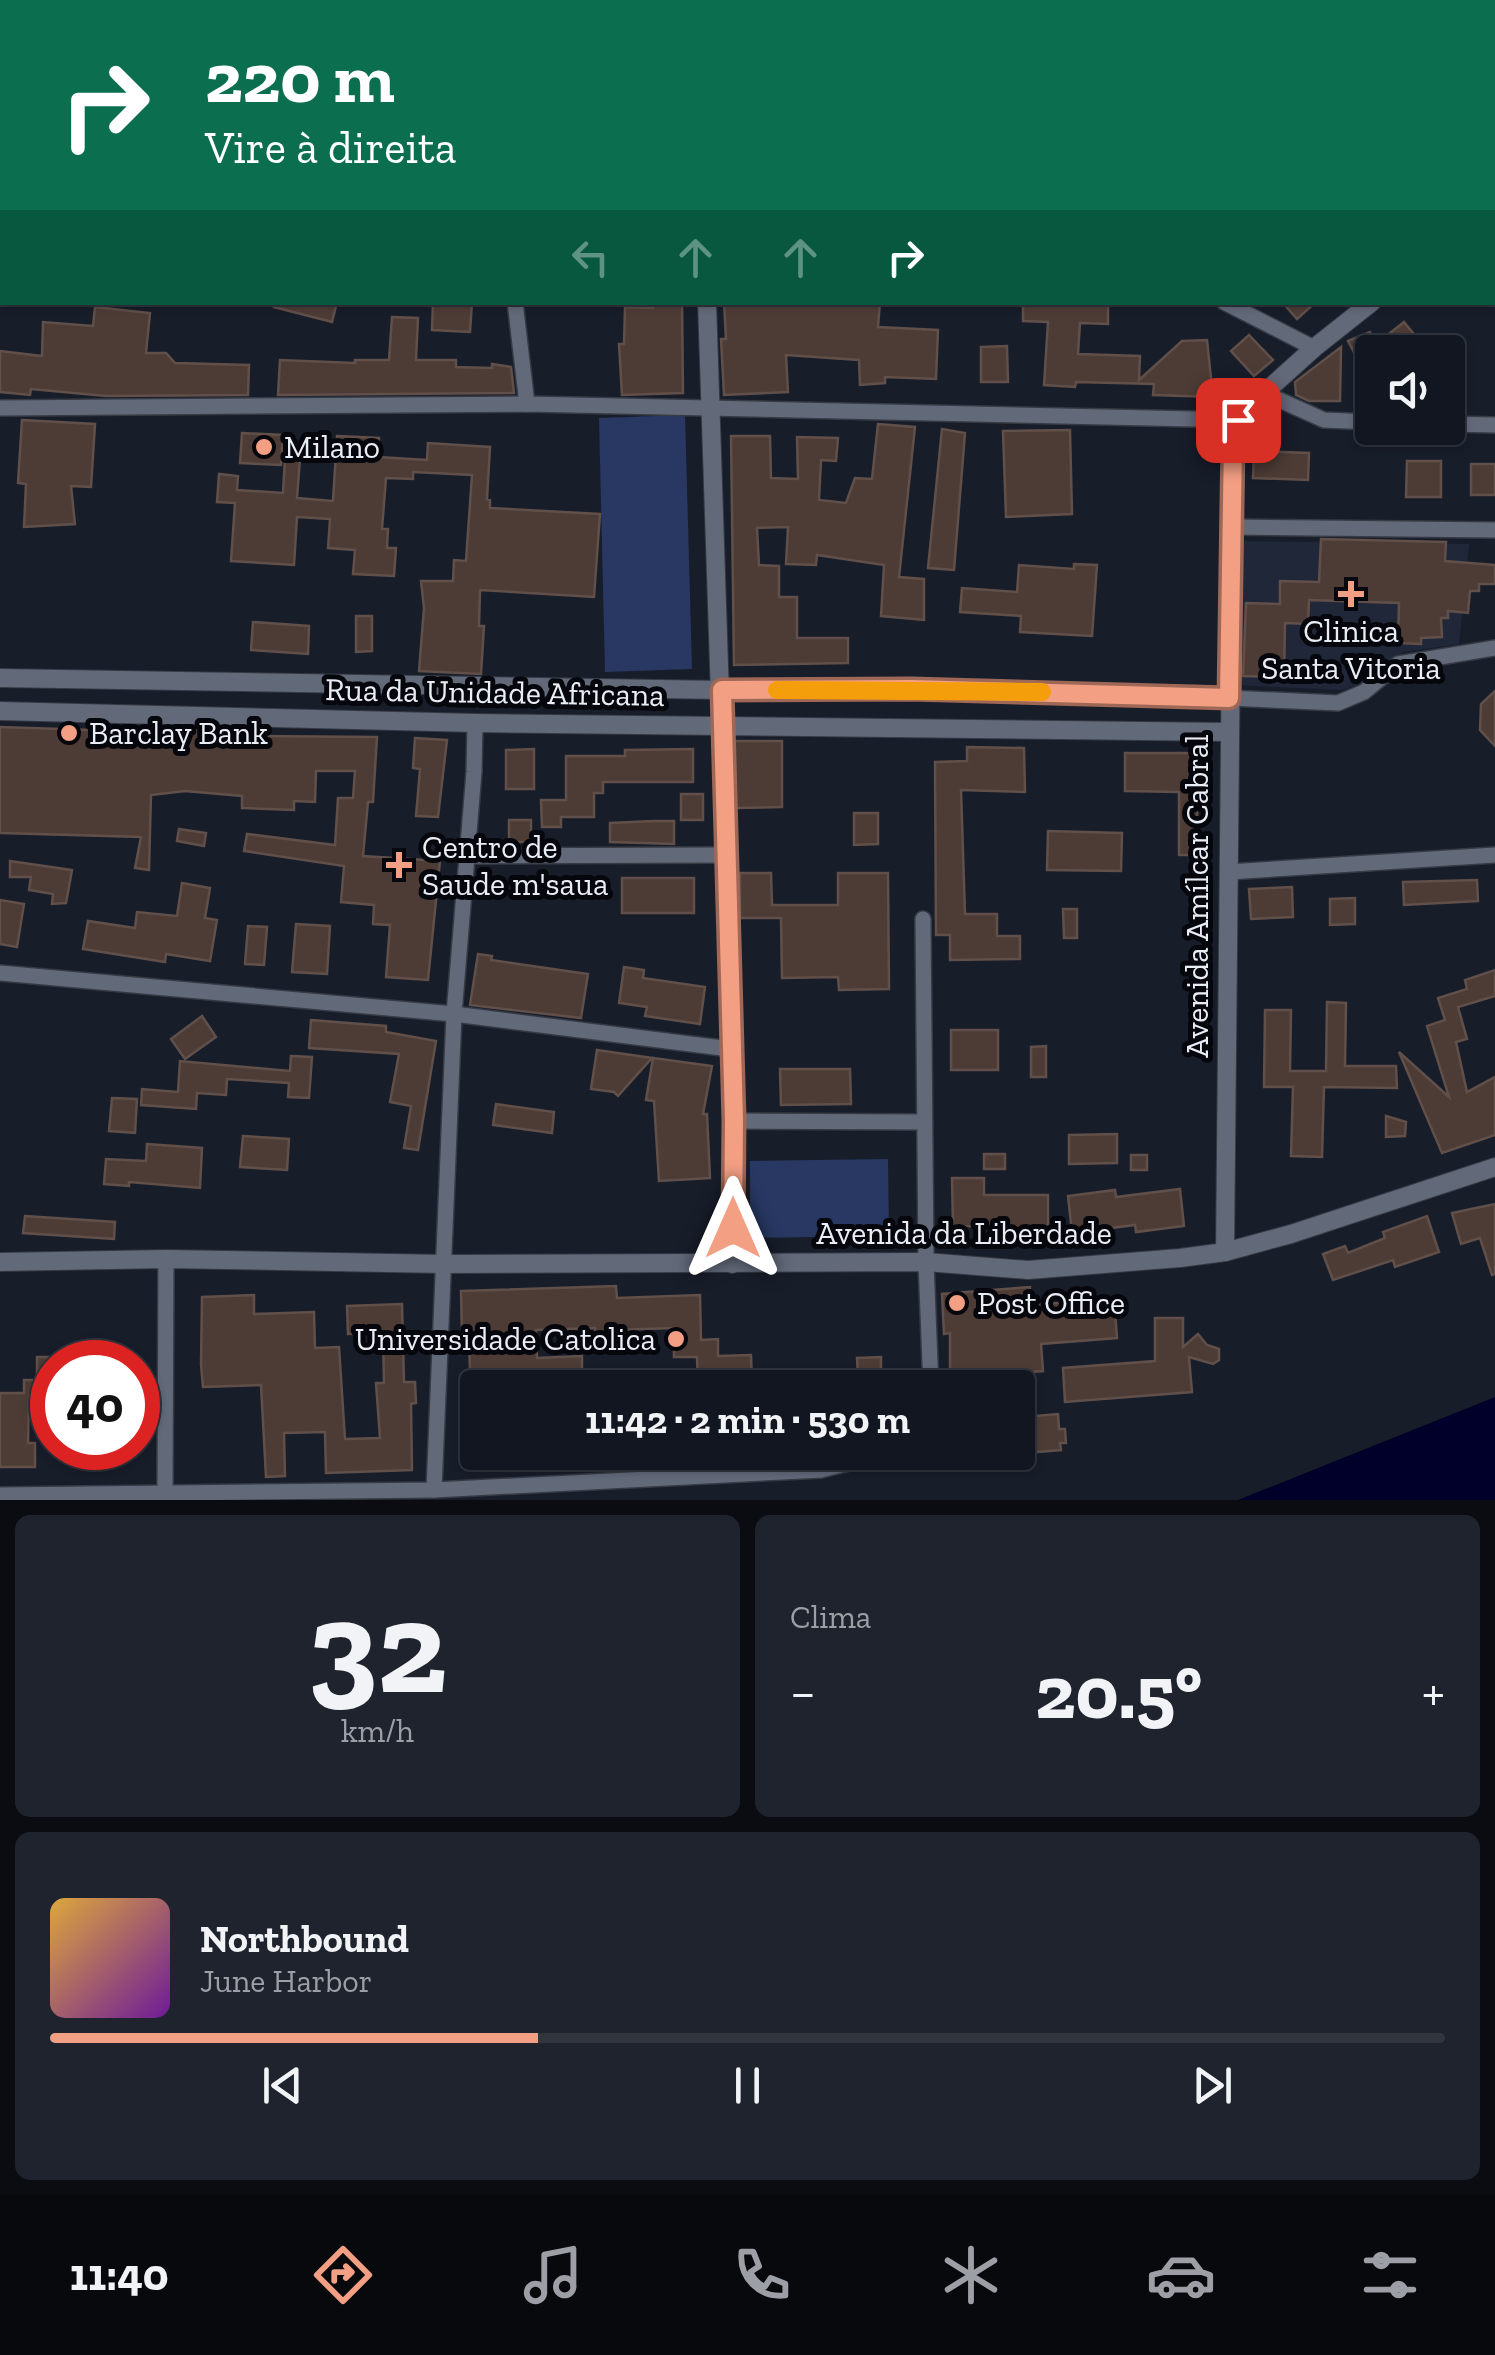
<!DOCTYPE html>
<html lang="pt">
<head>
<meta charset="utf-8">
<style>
	body { margin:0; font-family:"Zilla Slab",serif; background:#1f232d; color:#f1f3f6; height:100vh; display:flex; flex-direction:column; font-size:38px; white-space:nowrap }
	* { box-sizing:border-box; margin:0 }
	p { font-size:32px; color:#9c9fa5 }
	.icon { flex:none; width:55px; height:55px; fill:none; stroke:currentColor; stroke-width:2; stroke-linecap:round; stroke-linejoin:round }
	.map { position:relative; height:1500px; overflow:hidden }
	.sheet { display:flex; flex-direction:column; gap:15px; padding:15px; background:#0a0c12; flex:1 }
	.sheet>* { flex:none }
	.hud { position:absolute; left:0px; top:0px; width:1495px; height:305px; box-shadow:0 2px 8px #0004,0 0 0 2px #31353e; background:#0b6e4f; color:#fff; overflow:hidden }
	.tools { position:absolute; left:1355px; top:335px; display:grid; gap:20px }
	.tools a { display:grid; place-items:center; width:110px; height:110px; border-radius:10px; background:#121620; box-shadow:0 2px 8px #0004,0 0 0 2px #31353e; font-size:50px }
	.speed { position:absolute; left:30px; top:1340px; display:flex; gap:20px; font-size:50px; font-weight:700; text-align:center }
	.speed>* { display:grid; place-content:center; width:130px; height:130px; border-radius:50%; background:#121620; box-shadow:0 2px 8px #0004,0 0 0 2px #31353e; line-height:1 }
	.speed .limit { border:15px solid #d22; background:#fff; color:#111 }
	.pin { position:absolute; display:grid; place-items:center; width:85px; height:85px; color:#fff; margin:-42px; border-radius:20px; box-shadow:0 5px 15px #0006 }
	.me { position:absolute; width:110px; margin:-55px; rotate:0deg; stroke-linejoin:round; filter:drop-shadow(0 0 8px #0008) }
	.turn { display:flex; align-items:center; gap:35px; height:210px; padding:0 40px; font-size:45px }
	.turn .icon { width:130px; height:130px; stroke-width:2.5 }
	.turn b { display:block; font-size:70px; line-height:85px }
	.lanes { display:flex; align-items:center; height:95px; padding:0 40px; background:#0003; justify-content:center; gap:50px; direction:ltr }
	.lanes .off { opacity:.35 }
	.big { font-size:75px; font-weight:800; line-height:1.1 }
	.sheet .card { flex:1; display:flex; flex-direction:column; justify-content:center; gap:15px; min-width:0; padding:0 35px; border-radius:15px; background:#1f232d }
	.sheet .dial { align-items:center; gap:0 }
	.dial b { font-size:130px; line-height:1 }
	.song { display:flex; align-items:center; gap:30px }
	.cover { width:120px; height:120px; border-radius:15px; background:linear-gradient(135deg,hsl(40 70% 55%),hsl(280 70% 35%)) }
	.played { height:10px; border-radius:5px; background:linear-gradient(90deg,#f39f84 35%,#31353e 35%) }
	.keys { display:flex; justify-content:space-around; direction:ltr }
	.heat { display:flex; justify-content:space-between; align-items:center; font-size:55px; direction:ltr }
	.sheet .tiles { flex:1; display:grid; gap:15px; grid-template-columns:1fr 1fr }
	.card:last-child { grid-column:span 2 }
	.trip { position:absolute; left:460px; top:1370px; width:575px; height:100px; border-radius:10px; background:#121620; box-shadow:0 2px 8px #0004,0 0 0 2px #31353e; font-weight:800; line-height:100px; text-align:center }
	.menu { display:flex; height:160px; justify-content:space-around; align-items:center; background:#07090d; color:#9c9fa5 }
	.menu .icon { width:70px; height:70px }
	.menu .selected { color:#f39f84 }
	.menu b { font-size:45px; color:#f1f3f6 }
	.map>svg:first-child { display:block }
	.built { fill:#202739 }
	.green { fill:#283863 }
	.water { fill:#01002b }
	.building { fill:#4d3c36; stroke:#614f49; stroke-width:2.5 }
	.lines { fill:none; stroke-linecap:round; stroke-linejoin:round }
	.minor-casing { stroke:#363a44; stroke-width:18 }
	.tertiary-casing { stroke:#363a44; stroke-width:20 }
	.minor { stroke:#626979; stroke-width:15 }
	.tertiary { stroke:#626979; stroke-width:18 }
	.route-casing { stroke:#9e6756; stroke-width:25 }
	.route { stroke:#f39f84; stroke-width:18 }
	.slow { stroke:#f59e0b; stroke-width:18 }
	.poi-dot { fill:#f39f84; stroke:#06070d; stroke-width:4 }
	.labels { text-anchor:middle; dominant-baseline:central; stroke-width:10; stroke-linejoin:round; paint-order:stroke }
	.poi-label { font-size:32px; fill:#e9edf6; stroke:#06070d; text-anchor:start }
	.street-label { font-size:32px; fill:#e9edf6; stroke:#06070d }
</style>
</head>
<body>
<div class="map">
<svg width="1495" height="1500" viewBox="0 0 1495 1500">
	<rect width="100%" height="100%" fill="#181d2a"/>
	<path class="built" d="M1241,541L1469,544L1459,644L1403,652L1370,679L1343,690L1234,685Z"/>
	<g class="green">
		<path d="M685,415L692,669L605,672L599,418Z"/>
		<path d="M888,1159L889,1236L750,1238V1161Z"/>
	</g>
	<path class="water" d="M1495,1397V1500H1238Z"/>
	<g class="building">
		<path d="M275,302H337L332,322L274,307Z"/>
		<path d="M433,302H472L470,332L432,330Z"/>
		<path d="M653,302H682L683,393L622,395L619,344H624L625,307L653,308Z"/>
		<path d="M724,302H880L878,327L938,330L936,379L885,377V383L860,385L859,360L786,355L788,392L724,395L721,339H726Z"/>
		<path d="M1023,302H1108V324L1080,323L1078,354L1140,356L1139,380L1182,341L1207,340L1213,397L1153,395L1154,384L1076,382L1075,387L1044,385L1048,322L1023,321Z"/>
		<path d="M1282,302H1316L1297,319Z"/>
		<path d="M95,307L150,313L146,353H166L175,363L249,365L248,395L106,396L31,389L30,395L0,392V351L42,356L43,322L93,326Z"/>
		<path d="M392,317L418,318L416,360H456V367L492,368V364L511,367L514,393L278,395L280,360L355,363V360H389Z"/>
		<path d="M1404,322L1418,339L1402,352H1372V387L1348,341L1370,332L1376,344Z"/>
		<path d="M1249,335L1273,360L1254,376L1231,351Z"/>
		<path d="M1007,346L1008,382H981V347Z"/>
		<path d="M1341,347L1340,401H1309L1296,395L1295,382Z"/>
		<path d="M22,420L95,424L91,487L71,486L75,524L24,527L26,484L18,483Z"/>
		<path d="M878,424L915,427L899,577L924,579V620L881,616L884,565L817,555L816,565L786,564L788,527L757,528L759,565L779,566V597H797V638H848V663L734,665L731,436H770L771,478L798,479L797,437L838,438L836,461L821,460L819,500L846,503L855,478L872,479Z"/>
		<path d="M942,429L965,433L954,570L928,568Z"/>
		<path d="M1070,430L1072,514L1006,517L1003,431Z"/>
		<path d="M242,433L283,435L281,465L240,463Z"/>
		<path d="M337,436L379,438L378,457L427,460L428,443L490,447L487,499L490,500V508L600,514L594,597L480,590L479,626H484L481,674L419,671L424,608L421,581H453L454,560L466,561L472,475L413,472V479L386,478L382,529H388L387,548H396L394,576L353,574L355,550L328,548L330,519L297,517L294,565L231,561L235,503L217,502L219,474L238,476L237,490L283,493L285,458L300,459L297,498L333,501Z"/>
		<path d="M1254,451L1309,453L1308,480L1253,478Z"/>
		<path d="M1407,461H1441V497H1406Z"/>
		<rect x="1471" y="464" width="24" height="31"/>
		<path d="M1321,539L1446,542L1445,561L1495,565V584H1479V591H1470L1468,613L1448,611V618H1441L1442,637L1421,638V644L1398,643L1399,603L1309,600L1308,624L1285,623L1284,677L1243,676L1246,603L1280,604V581L1319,582Z"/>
		<path d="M1074,564L1097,565L1092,636L1020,632L1021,616L960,612L962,588L1017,592L1019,565L1074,569Z"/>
		<path d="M356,616H372V651L356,652Z"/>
		<path d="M253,622L309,626L308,654L251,650Z"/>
		<path d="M1495,691V746L1480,730L1481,704Z"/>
		<path d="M0,727L184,733L185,729L238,732V736L377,737L373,802H368L363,856L440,861L428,980L386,977L390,925L373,924L374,905L341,902L344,866L244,851L247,834L335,845L338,798H353L355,771H316L315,802L294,801V810L242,808V796L185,791L151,795L149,870L135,868L141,837L0,833Z"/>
		<path d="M415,738L447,740L438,817L416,816L420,769L413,768Z"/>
		<path d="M734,741H782V807L736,808Z"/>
		<path d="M967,747L1024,748L1025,792L961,790L965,914H997V936H1020V959L950,960V935H936L935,762L967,761Z"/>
		<path d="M534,749V789H506V750Z"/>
		<path d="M693,749V782H603V793H594V817H561V827H542L541,800H566V756H625V750Z"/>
		<path d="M1125,753H1196L1198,855H1179V792L1125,791Z"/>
		<rect x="681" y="794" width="22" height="26"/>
		<path d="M854,813H878V844L854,845Z"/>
		<rect x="509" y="820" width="22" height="22"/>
		<path d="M653,821H674V844L610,842V823Z"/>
		<path d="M179,829L206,833L204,846L177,841Z"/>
		<path d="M1048,831L1122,833L1121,871L1047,870Z"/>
		<path d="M10,861L72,870L66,903L52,904L53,894L29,890L31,877H10Z"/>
		<path d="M740,873H771L772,905H838V873H888L889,989L839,990L838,977L782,978L781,918H740Z"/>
		<rect x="622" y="878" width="72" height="35"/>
		<path d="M1477,880L1478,901L1404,905L1403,882Z"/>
		<path d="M182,883L210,888L205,918L217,920L210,961L166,954L165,962L83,949L88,921L135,928L137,912L177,916Z"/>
		<path d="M1292,887L1293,917L1251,919L1249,889Z"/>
		<path d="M1355,898V924L1330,925V899Z"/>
		<path d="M0,900L24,904L17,947L0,944Z"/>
		<path d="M1063,909H1077V938H1064Z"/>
		<path d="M296,924L330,926L327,974L292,972Z"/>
		<path d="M248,926L267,927L264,965L245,964Z"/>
		<path d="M478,954L492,956L491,960L588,974L581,1018L470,1005Z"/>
		<path d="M624,967L644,970L643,978L705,987L700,1024L645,1016L647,1007L619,1003Z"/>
		<path d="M1495,970V996L1458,1007L1467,1039L1456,1042L1467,1092L1495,1077V1135L1442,1153L1399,1052L1449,1097L1427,1026L1445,1020L1438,998L1467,989L1465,980Z"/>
		<path d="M1327,1002L1346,1003L1345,1066H1396L1397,1088L1324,1087L1322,1157L1291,1156L1293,1087H1264L1265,1010H1291L1290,1071H1326Z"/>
		<path d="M202,1016L216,1037L185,1059L171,1039Z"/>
		<path d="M311,1020L386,1026V1032L436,1041L418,1150L404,1148L411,1106L390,1102L399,1054L309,1048Z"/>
		<rect x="951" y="1030" width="47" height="40"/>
		<path d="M1046,1046V1077H1031V1047Z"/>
		<path d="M597,1050L652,1058L618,1096L614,1092L591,1089Z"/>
		<path d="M291,1056L312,1057L309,1098L288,1097L289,1083L227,1079L226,1095L197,1093L196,1109L141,1105L142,1089L178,1092L180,1061L290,1071Z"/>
		<path d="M653,1058L712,1066L703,1114H707L710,1178L659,1181L654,1101L646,1100Z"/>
		<path d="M780,1069H850L851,1104L781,1105Z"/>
		<path d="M112,1098L137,1099L135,1133L109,1131Z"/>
		<path d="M496,1104L554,1112L552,1133L493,1125Z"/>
		<path d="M1386,1116L1406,1122L1405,1136L1386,1137Z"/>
		<path d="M1117,1134V1163L1069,1164V1135Z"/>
		<path d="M243,1136L289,1139L287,1170L240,1167Z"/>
		<path d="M147,1144L202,1148L200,1188L129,1182V1186L104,1184L106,1159L146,1161Z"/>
		<rect x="984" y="1154" width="21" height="15"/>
		<rect x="1131" y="1155" width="16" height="15"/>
		<path d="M952,1178H984V1195H1048V1227L953,1226Z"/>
		<path d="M1180,1189L1184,1226L1136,1232L1135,1225L1072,1233L1068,1196L1115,1190L1116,1197Z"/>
		<path d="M1495,1204V1274L1492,1275L1480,1238L1461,1244L1452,1213Z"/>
		<path d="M25,1216L115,1222L114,1239L23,1233Z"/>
		<path d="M1427,1216L1439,1252L1395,1267L1393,1260L1333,1280L1323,1254L1345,1246L1348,1253L1385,1238L1383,1232Z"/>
		<path d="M616,1286L617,1298L700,1295L701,1340L718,1339V1356L751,1355L752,1383L698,1388L697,1357H674V1328L617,1330L618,1351L596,1352L595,1328L536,1330L537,1358L582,1356V1388H490L489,1371L470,1372L469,1337H462L461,1291Z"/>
		<path d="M1030,1287L1031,1305L1114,1299L1117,1338L1041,1344L1043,1371L985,1376V1387H950V1333L944,1334L942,1294Z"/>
		<path d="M254,1295V1314L314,1312L315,1348L339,1347L345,1439L380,1438L376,1383H384L383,1333L348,1334L347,1306L402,1304L404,1382H415L416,1403L411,1404L412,1470L326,1473L325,1432L284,1433L285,1476L266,1477L261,1385L203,1387L201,1365L202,1297Z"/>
		<path d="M1155,1318H1183V1347L1198,1334L1207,1345L1219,1349V1360L1213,1364L1189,1357L1192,1392L1065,1402L1063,1368L1155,1361Z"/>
		<path d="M37,1357H52V1395H29L28,1443H35V1467H0V1393H24V1380H37Z"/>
		<path d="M881,1357V1376H858L857,1358Z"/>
		<path d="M850,1370V1384L785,1386V1372Z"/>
		<path d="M1058,1414L1059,1429H1065L1066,1443H1060L1061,1450L1026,1453L1024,1417Z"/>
		<rect x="80" y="1448" width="38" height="13"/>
	</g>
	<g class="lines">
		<g class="minor-casing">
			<g id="minor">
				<path d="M444,0L475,2"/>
				<path d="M1092,0L1098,2"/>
				<path d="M71,2L72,0"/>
				<path d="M1020,2L1021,0"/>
				<path d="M0,103H2"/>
				<path d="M1492,170L1495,171"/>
				<path d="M515,302L527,404"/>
				<path d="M1224,302L1314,348"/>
				<path d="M1264,393L1324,420L1372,422"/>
				<path d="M0,408L527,404L1238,420"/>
				<path d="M1448,424L1495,425"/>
				<path d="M1231,527L1495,530"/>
				<path d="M1229,698L1338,703L1364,692L1398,664L1495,648"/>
				<path d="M468,856L726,855"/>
				<path d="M1228,872L1495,855"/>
				<path d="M923,919L926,1262L931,1388"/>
				<path d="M0,973L454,1014L730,1049"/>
				<path d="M734,1121L924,1122"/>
				<path d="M434,1490L454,1014L474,772L475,723"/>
				<path d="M165,1494L166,1259"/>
				<path d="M0,1495L434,1490L821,1470L893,1452"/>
			</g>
		</g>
		<g class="tertiary-casing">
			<g id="tertiary">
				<path d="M700,0V2"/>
				<path d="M1492,208L1495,206"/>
				<path d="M707,302L734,1121L732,1264"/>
				<path d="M0,678L721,690L912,689L1229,698"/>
				<path d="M0,711L475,723L1228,732"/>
				<path d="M1225,1252L1233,440L1238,420L1252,404L1314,348L1372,302"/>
				<path d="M0,1262L166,1259L444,1264L926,1262L1028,1270L1180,1258L1225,1252L1291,1234L1495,1167"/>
			</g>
		</g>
		<use href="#minor" class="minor"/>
		<use href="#tertiary" class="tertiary"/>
	</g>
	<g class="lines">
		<g class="route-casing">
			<path id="route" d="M733,1228L734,1120L722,690L912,689L1229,698L1233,440L1238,420"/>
		</g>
		<use href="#route" class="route"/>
		<path class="slow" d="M777,690L1042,692"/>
	</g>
	<g class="poi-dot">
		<circle cx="264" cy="447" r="10"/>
		<path d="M1346 579h10v10h10v10h-10v10h-10v-10h-10v-10h10z"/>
		<circle cx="69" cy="733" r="10"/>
		<path d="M394 850h10v10h10v10h-10v10h-10v-10h-10v-10h10z"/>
		<circle cx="957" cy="1303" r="10"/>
		<circle cx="676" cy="1339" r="10"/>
	</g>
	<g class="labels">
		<g class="poi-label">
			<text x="284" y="447">Milano</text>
			<text x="1351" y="631" text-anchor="middle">Clinica<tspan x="1351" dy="37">Santa Vitoria</tspan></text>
			<text x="89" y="733">Barclay Bank</text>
			<text x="422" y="847">Centro de<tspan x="422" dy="37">Saude m'saua</tspan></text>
			<text x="977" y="1303">Post Office</text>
			<text x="656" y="1339" text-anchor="end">Universidade Catolica</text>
		</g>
		<g class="street-label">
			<text transform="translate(495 692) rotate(1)">Rua da Unidade Africana</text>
			<text transform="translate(1197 896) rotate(-90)">Avenida Amílcar Cabral</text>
			<text x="964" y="1233">Avenida da Liberdade</text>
		</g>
	</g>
</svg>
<div class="tools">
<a><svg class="icon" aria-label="sound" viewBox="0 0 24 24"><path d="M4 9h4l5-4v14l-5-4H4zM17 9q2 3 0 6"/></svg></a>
</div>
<div class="speed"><div class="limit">40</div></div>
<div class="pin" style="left:1238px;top:420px;background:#d93025"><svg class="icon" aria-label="arrive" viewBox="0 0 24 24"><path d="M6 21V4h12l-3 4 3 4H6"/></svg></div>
<svg class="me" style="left:733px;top:1228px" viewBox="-20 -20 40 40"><path d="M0-17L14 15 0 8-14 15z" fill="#f39f84" stroke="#fff" stroke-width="4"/></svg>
<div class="trip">11:42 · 2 min · 530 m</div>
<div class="hud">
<div class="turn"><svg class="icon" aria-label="right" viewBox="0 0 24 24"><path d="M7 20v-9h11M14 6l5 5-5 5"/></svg><div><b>220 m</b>Vire à direita</div></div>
<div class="lanes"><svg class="icon off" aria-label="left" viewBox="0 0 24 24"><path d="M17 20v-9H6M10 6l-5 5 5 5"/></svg><svg class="icon off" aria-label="ahead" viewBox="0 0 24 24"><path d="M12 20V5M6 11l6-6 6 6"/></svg><svg class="icon off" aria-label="ahead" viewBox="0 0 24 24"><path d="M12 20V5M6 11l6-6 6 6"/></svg><svg class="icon" aria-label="right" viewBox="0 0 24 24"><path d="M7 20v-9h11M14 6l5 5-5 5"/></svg></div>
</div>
</div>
<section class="sheet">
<div class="tiles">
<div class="card dial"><b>32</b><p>km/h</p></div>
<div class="card"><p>Clima</p>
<div class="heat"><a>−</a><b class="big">20.5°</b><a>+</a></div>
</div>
<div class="card">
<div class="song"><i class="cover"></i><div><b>Northbound</b><p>June Harbor</p></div></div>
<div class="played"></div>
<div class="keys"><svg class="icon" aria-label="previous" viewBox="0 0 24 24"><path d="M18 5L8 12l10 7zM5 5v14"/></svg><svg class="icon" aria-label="pause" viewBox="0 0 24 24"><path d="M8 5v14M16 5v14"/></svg><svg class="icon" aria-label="next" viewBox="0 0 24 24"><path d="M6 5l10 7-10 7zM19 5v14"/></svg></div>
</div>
</div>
</section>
<nav class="menu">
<b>11:40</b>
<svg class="icon selected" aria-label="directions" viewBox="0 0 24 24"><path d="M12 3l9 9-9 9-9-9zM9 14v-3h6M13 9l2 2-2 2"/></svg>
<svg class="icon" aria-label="music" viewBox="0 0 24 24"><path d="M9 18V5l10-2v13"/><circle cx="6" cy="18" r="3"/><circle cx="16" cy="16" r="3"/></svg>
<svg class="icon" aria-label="phone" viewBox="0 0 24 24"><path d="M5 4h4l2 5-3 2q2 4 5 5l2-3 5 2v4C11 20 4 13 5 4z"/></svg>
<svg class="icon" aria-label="climate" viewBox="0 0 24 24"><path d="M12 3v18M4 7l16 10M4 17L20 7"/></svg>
<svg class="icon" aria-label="car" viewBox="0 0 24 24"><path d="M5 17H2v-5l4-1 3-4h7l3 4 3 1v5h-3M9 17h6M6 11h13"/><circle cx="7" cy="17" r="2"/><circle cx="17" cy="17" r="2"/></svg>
<svg class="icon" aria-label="filters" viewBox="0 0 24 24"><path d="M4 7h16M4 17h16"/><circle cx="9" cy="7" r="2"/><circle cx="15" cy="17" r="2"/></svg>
</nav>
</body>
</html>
